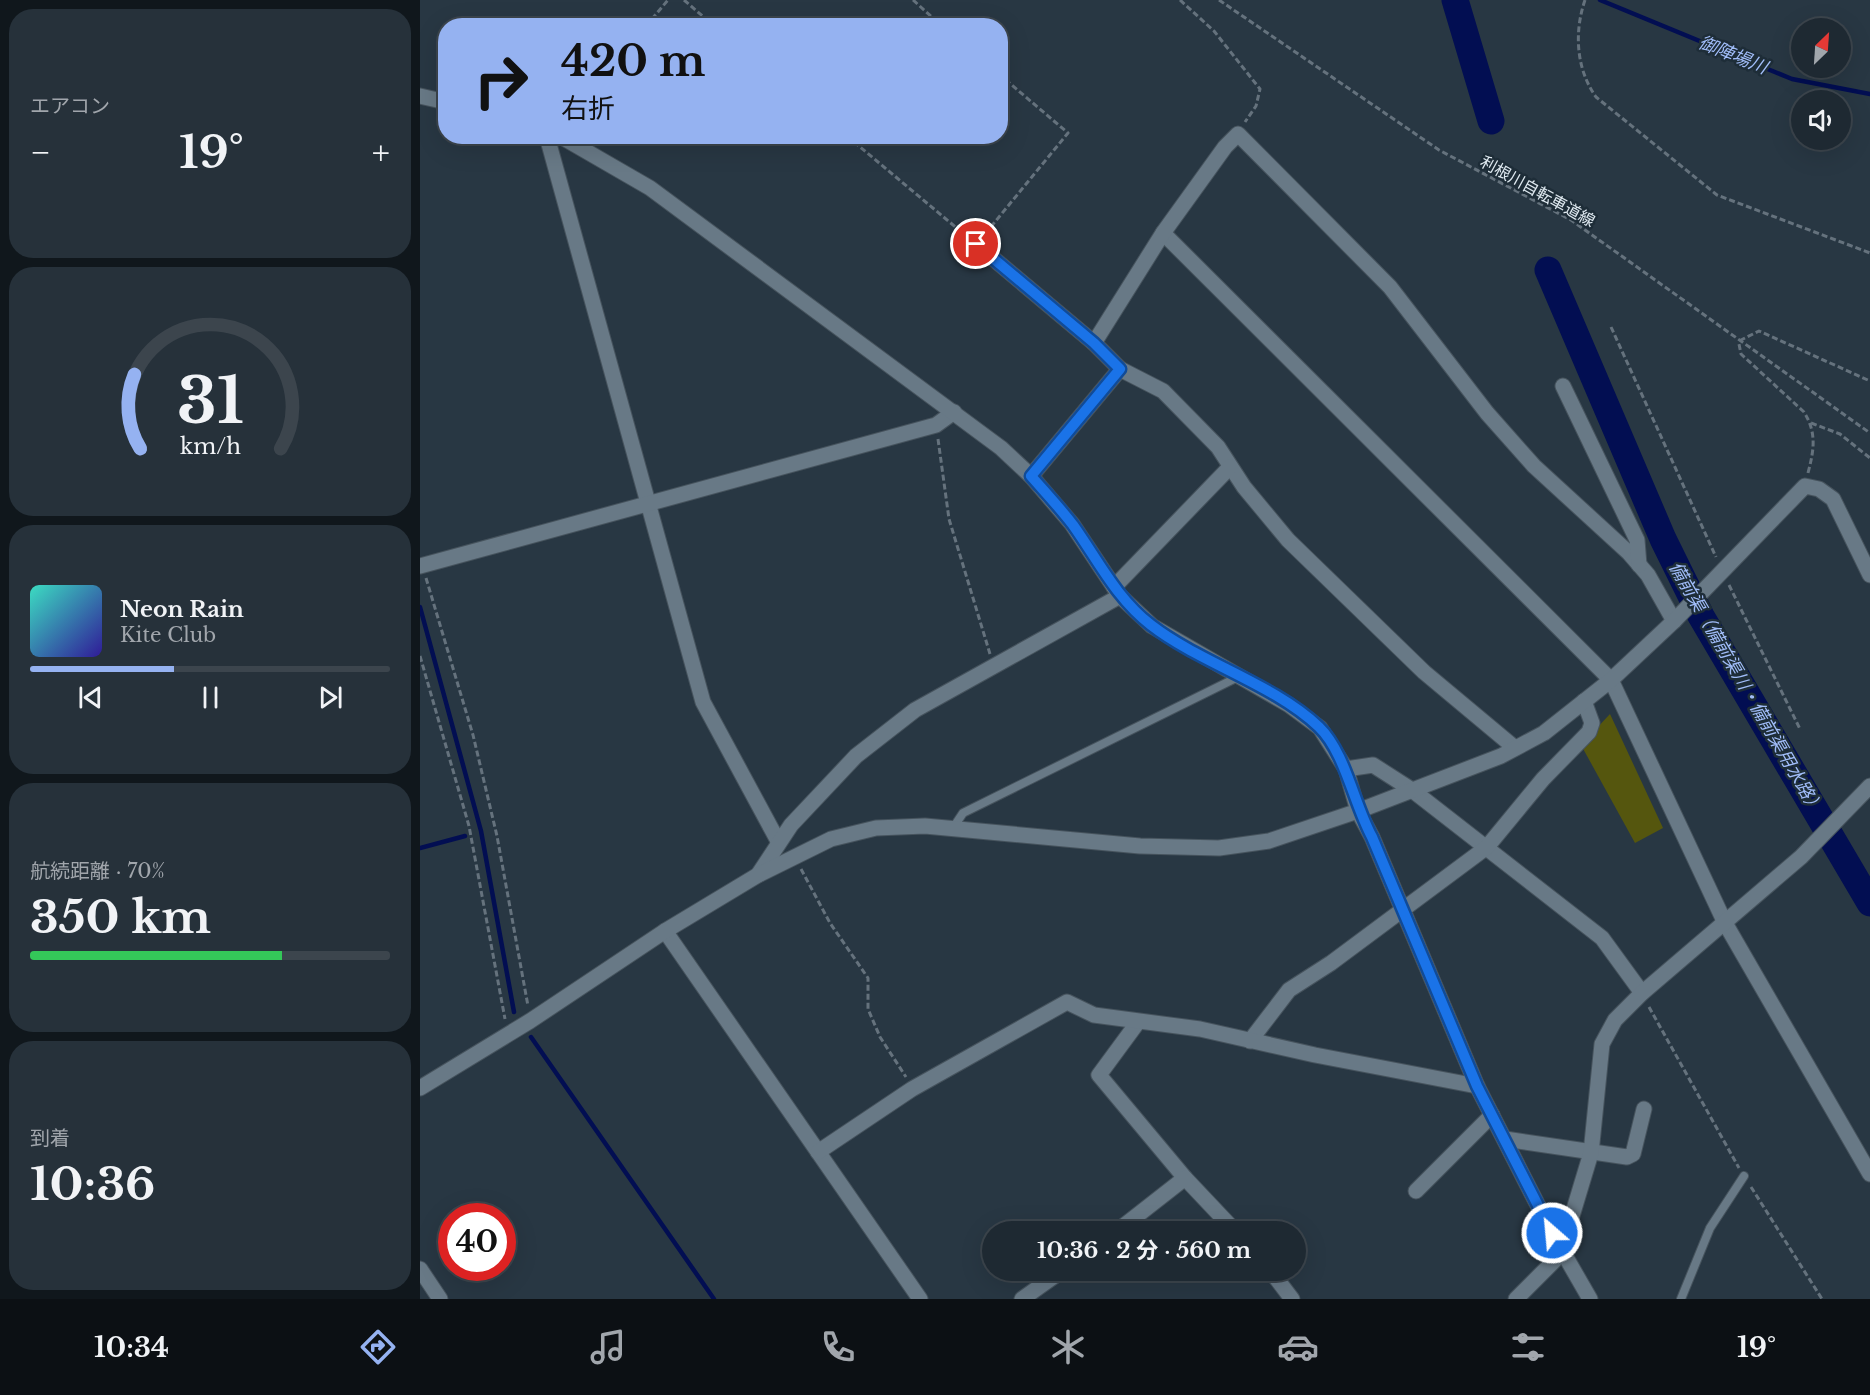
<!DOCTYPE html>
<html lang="ja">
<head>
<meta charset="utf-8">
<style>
	body { margin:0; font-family:"Libre Baskerville","Noto Sans JP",serif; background:#26313a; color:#f1f3f6; height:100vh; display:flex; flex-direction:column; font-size:22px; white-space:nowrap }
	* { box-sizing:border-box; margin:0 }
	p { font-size:20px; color:#a1a6ac }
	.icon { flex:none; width:33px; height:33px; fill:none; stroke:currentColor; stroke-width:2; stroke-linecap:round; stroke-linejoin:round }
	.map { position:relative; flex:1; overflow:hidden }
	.details { display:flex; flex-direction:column; gap:9px; padding:9px; background:#10171c; width:420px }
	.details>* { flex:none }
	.top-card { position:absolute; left:18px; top:18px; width:570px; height:126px; border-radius:24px; box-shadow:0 6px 24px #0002,0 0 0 2px #3c454d; background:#95b2f1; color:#111; overflow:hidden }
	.needle { width:39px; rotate:25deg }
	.tools { position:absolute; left:1371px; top:18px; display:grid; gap:12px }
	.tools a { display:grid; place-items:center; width:60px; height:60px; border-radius:50%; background:#1e2932; box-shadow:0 6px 24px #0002,0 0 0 2px #3c454d; font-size:30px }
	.speed { position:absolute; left:18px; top:1203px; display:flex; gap:12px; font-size:30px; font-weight:700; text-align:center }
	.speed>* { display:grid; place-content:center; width:78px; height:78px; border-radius:50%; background:#1e2932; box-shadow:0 6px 24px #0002,0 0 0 2px #3c454d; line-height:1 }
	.speed .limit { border:9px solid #d22; background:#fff; color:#111 }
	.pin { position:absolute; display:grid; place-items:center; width:51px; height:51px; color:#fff; margin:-26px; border:3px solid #fff; border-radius:50%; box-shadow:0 2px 6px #0007 }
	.me { position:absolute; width:66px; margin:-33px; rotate:333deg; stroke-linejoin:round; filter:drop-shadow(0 0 4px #0008) }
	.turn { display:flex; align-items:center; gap:21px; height:126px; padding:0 24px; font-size:27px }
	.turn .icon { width:78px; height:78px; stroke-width:2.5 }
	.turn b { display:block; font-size:42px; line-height:51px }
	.big { font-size:45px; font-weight:700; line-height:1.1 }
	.details .tile { flex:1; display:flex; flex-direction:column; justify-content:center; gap:9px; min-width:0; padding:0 21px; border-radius:24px; background:#26313a }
	.details .dial { align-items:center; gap:0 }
	.dial svg { height:156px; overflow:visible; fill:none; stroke:#3c454d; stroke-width:7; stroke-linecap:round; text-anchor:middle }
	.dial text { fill:#f1f3f6; stroke:none }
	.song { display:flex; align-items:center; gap:18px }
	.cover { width:72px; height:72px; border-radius:9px; background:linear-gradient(135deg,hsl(170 70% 55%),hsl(250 70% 35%)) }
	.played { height:6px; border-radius:3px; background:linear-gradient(90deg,#95b2f1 40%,#3c454d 40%) }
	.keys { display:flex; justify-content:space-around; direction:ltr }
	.heat { display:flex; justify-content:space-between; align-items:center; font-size:33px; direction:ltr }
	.charge { height:9px; border-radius:4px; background:linear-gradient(90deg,#34c759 70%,#3c454d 0) }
	.trip { position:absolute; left:562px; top:1221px; width:324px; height:60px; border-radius:30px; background:#1e2932; box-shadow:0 6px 24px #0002,0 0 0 2px #3c454d; font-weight:700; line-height:60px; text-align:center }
	.dock { display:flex; height:96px; justify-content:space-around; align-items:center; background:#0c1014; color:#a1a6ac }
	.dock .icon { width:42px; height:42px }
	.dock .selected { color:#95b2f1 }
	.dock b { font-size:27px; color:#f1f3f6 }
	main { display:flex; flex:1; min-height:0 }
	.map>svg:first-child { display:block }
	.green { fill:#55560e }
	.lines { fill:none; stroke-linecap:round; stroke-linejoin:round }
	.stream { stroke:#020e52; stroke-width:4.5 }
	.river { stroke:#020e52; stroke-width:27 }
	.lane-casing { stroke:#46535d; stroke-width:10 }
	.street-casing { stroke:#46535d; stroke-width:17 }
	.secondary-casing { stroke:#46535d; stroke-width:17 }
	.path { stroke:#65727d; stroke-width:3; stroke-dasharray:6 3; stroke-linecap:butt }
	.lane { stroke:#687986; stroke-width:8 }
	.street { stroke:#687986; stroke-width:15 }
	.secondary { stroke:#687986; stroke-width:15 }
	.route-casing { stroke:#114b97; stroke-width:15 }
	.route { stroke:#1a73e8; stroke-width:10 }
	.labels { text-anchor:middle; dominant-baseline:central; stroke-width:5; stroke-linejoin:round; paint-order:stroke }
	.street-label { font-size:16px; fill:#e0eaf1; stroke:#1e2d38 }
	.water-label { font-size:18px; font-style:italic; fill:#a1bdf9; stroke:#1e2d38 }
</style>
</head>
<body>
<main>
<section class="details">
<div class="tile"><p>エアコン</p>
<div class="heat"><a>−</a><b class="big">19°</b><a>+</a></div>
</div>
<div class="tile dial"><svg viewBox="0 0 100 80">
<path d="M14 69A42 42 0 1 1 86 69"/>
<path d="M14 69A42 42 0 0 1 11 31" stroke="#95b2f1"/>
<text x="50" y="56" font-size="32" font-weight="700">31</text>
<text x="50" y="72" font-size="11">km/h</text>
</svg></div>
<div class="tile">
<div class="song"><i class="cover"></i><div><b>Neon Rain</b><p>Kite Club</p></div></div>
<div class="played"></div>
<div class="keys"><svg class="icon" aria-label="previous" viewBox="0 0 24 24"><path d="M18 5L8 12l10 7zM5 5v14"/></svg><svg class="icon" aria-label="pause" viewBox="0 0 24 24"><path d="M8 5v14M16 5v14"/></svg><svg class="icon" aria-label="next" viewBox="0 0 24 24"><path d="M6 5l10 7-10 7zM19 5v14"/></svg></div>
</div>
<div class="tile"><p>航続距離 · 70%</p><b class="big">350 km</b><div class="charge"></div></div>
<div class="tile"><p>到着</p><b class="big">10:36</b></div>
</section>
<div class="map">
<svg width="1450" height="1299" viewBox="0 0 1450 1299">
	<rect width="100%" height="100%" fill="#283743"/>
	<path class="green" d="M1190,714L1243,828L1215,843L1161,745Z"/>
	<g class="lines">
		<g class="stream">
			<path d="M1180,0L1372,79L1450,94"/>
			<path d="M0,607L61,831L94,1012"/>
			<path d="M0,848L45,836"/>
			<path d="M111,1037L294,1299"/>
		</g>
		<g class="river">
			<path d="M1035,0L1071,121"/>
			<path d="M1128,270L1243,539L1281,616L1450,903"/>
		</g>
		<g class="lane-casing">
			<g id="lane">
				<path d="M533,828L543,813L818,677"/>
				<path d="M1261,1299L1290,1228L1324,1176"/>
			</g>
		</g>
		<g class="street-casing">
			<g id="street">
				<path d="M132,136L129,144L283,702L358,841"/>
				<path d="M743,233L1191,680L1305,923L1450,1174"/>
				<path d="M556,244L674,343L700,369L611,476"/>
				<path d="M674,343L743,233L805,147L818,134L970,287L1067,413L1114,466L1209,553L1228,575L1254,621"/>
				<path d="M700,369L743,391L798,447L824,487L868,540L1004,672L1095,748"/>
				<path d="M1143,386L1217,540L1219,565"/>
				<path d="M0,566L516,425L534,412"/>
				<path d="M694,587L810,467"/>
				<path d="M926,769L953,765L992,790L1182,938L1222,993"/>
				<path d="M338,875L371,825L436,756L495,710L700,596"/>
				<path d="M245,931L500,1299"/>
				<path d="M718,1022L679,1075L765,1178L816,1232"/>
				<path d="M830,1041L869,990L911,963L1067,847L1123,779L1169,732L1172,723L1164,701"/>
				<path d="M1085,1139L1207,1157L1213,1154L1224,1109"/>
				<path d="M398,1152L492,1089L647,1002L674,1015L780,1029L895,1055L1057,1086"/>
				<path d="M996,1191L1072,1115"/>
				<path d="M696,1232L765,1178"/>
				<path d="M850,1270L872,1299"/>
				<path d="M602,1299L643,1270"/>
				<path d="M1096,1299L1134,1261L1142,1249L1171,1153L1182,1044L1195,1020L1222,993L1381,857L1450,786"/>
			</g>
		</g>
		<g class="secondary-casing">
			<g id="secondary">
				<path d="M0,96L26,102"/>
				<path d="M140,136L230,188L581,448L611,476L652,524L700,596L732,626L869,705L900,728L926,769L938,811L952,837L1057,1086L1132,1233L1170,1299"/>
				<path d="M0,1088L110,1021L245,931L338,875L411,839L456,828L505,826L720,846L799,848L849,841L938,811L1081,756L1124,733L1191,680L1254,621L1385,486L1399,489L1413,499L1450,575"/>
				<path d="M0,1269L20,1299"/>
			</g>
		</g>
		<g class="path">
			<path d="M264,0L294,26"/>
			<path d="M493,0L522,26"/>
			<path d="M760,0L794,31L840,89L836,106L825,122"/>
			<path d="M799,0L1019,150L1151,220L1450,433"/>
			<path d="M1165,0C1154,32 1156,69 1176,97L1297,195L1450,253"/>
			<path d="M226,26L248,0"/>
			<path d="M427,136L545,235"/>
			<path d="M565,234L648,133L580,75"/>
			<path d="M1191,327L1296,557"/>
			<path d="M1391,423L1420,434L1450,458"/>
			<path d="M518,439L529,519L570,654"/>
			<path d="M1388,473C1394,450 1397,433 1384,412L1321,354L1319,344L1321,340L1339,331L1450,381"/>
			<path d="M6,578L53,735L77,836L108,1006"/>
			<path d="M1309,585L1380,729"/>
			<path d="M0,656L49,826L85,1019"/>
			<path d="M381,869L410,923L448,978V1009L460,1037L486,1077"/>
			<path d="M1229,1007L1319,1168"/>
			<path d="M1331,1187L1402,1299"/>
		</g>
		<use href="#lane" class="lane"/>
		<use href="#street" class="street"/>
		<use href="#secondary" class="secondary"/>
	</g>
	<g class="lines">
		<g class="route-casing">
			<path id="route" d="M556,244L674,343L700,369L611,476C625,492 640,508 653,525C678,560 696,598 731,625C780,663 854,684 899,727C925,752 934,804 952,837L1057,1086L1132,1233"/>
		</g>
		<use href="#route" class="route"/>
	</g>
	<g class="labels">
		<g class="street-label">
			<text transform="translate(1118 191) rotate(29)">利根川自転車道線</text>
		</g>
		<g class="water-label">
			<text transform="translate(1313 55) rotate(22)">御陣場川</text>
			<text transform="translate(1326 688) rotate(60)">備前渠（備前渠川・備前渠用水路）</text>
		</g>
	</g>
</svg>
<div class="tools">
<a><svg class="needle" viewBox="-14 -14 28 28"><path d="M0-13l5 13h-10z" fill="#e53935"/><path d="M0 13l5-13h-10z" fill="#a1a6ac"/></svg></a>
<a><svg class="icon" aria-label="sound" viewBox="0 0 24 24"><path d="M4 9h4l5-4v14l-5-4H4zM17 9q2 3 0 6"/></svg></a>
</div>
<div class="speed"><div class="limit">40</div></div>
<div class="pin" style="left:556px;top:244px;background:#d93025"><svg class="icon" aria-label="arrive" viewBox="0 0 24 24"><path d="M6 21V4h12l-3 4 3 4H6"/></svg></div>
<svg class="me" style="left:1132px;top:1233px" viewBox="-20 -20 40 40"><circle r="17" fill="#1a73e8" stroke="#fff" stroke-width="3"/><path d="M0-11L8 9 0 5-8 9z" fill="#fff"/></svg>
<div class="trip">10:36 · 2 分 · 560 m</div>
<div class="top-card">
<div class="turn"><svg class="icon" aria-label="right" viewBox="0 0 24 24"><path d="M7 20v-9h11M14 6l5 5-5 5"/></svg><div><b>420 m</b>右折</div></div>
</div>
</div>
</main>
<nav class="dock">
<b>10:34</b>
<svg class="icon selected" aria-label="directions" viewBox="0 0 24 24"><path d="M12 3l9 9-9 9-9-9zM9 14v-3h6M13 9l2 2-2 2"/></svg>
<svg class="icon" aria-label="music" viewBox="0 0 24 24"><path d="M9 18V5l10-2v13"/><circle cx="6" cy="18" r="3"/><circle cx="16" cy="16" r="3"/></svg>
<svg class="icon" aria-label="phone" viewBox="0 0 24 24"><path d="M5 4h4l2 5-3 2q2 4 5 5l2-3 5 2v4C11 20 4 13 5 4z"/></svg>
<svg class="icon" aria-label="climate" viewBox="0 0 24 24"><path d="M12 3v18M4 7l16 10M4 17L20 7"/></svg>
<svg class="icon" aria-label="car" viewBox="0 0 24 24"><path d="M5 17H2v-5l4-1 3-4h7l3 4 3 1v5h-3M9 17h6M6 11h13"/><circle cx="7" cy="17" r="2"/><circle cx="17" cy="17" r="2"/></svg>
<svg class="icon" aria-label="filters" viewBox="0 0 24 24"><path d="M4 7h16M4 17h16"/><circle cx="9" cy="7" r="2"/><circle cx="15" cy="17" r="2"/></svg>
<b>19°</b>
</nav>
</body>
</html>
